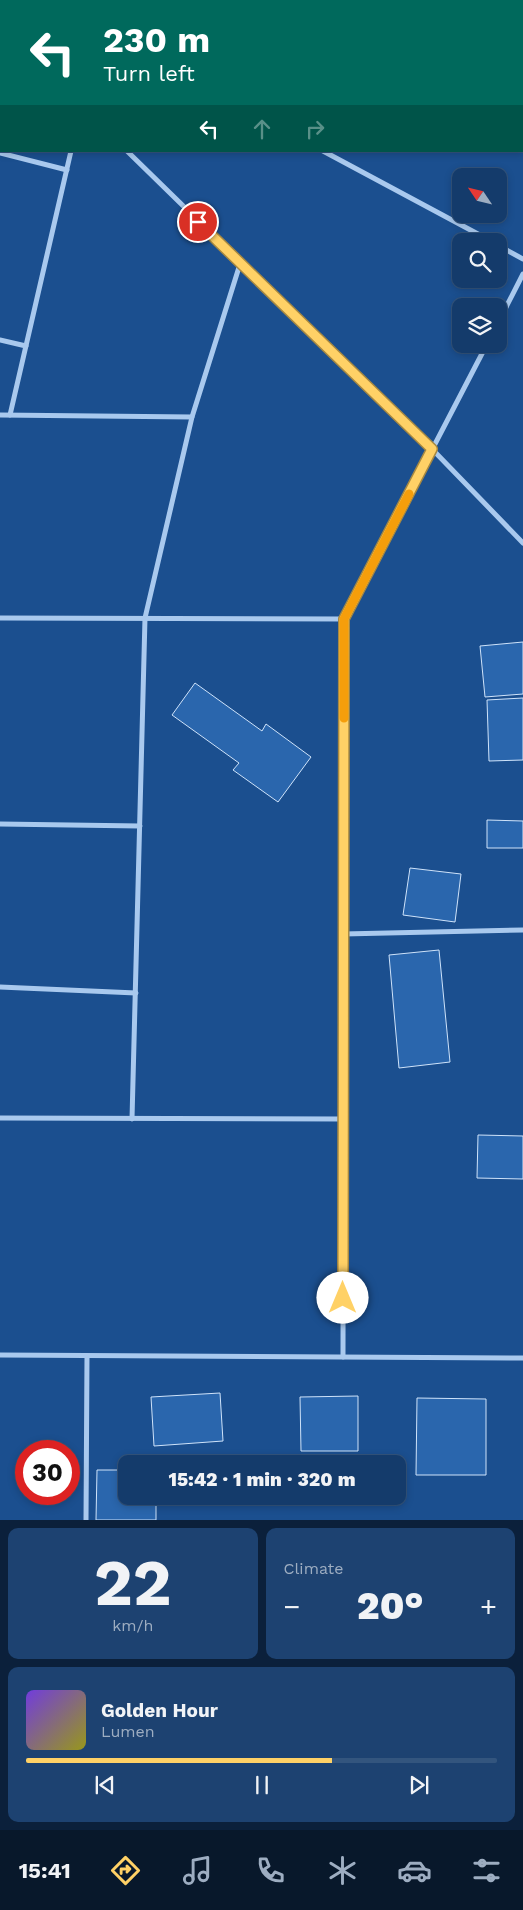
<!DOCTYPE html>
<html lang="en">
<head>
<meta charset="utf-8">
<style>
	body { margin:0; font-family:"Work Sans",sans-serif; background:#1d4271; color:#f1f3f6; height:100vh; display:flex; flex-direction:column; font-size:19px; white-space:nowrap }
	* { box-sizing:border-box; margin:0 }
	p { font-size:16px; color:#9dadc1 }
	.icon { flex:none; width:28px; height:28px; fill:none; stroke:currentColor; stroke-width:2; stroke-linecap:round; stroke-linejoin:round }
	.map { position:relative; height:1520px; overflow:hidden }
	.sheet { display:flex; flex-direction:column; gap:8px; padding:8px; background:#0b203b; flex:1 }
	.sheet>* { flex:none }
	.banner { position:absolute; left:0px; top:0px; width:524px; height:152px; box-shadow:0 2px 8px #0003,0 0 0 1px #33557e; background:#00695c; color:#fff; overflow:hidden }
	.needle { width:32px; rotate:305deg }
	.controls { position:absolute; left:452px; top:168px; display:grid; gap:10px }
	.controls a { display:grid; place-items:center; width:55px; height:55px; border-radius:10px; background:#143b6b; box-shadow:0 2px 8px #0003,0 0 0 1px #33557e; font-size:25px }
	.speed { position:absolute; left:15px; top:1440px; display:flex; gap:10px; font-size:25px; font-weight:700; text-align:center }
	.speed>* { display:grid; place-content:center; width:65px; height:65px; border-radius:50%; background:#143b6b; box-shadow:0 2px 8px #0003,0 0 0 1px #33557e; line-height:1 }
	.speed .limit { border:8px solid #d22; background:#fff; color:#111 }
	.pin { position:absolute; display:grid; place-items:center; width:42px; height:42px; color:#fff; margin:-21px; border:2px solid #fff; border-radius:50%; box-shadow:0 1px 5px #0007 }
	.me { position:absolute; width:55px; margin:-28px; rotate:0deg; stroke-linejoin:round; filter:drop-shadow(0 0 4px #0008) }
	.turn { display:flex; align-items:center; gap:18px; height:105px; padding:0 20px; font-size:22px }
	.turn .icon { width:65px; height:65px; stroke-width:2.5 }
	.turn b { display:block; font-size:35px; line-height:42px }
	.lanes { display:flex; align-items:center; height:48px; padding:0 20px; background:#0003; justify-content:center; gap:25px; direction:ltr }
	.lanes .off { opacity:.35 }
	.big { font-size:38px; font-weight:800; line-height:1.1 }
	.sheet .card { flex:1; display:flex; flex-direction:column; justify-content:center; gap:8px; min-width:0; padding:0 18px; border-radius:10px; background:#1d4271 }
	.sheet .dial { align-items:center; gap:0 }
	.dial b { font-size:65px; line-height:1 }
	.song { display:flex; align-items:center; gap:15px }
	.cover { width:60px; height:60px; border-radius:8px; background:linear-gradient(135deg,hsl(260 70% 55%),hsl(60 70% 35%)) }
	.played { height:5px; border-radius:2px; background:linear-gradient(90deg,#ffd166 65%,#33557e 65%) }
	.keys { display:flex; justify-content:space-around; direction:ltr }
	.heat { display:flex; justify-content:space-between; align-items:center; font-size:28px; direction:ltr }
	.sheet .tiles { flex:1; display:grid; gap:8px; grid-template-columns:1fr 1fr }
	.card:last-child { grid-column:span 2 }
	.trip { position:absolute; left:118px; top:1455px; width:288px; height:50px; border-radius:10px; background:#143b6b; box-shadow:0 2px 8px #0003,0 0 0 1px #33557e; font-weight:800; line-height:50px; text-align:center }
	.tab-bar { display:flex; height:80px; justify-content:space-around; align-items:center; background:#08182b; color:#9dadc1 }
	.tab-bar .icon { width:35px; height:35px }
	.tab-bar .current { color:#ffd166 }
	.tab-bar b { font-size:22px; color:#f1f3f6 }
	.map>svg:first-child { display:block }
	.building { fill:#2a66ad; stroke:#cfe3fa }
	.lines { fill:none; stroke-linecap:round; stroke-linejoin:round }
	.street { stroke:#a9c9ee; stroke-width:5 }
	.route-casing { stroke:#a68842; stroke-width:12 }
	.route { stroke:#ffd166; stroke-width:9 }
	.slow { stroke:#f59e0b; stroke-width:9 }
</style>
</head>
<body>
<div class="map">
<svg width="523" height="1520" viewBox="0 0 523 1520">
	<rect width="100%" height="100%" fill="#1b4f8f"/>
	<g class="building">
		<path d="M523,642V694L485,697L480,646Z"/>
		<path d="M195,683L262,731L266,724L311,757L278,802L233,770L239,763L172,715Z"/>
		<path d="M523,698V760L489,761L487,700Z"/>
		<path d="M487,820L523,821V848H487Z"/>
		<path d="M410,868L461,874L455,922L403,915Z"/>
		<path d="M439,950L450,1062L399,1068L389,955Z"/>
		<path d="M478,1135L523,1136V1179L477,1178Z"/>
		<path d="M220,1393L223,1441L154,1446L151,1397Z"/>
		<path d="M358,1396V1451H301L300,1397Z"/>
		<path d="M417,1398L486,1399V1475H416Z"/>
		<path d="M97,1470H126V1496H156V1520H96Z"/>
	</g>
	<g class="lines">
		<g class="street">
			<path d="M447,0L450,1"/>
			<path d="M65,1L66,0"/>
			<path d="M0,25L1,26"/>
			<path d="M522,40H523"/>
			<path d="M127,151L432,449L523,543"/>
			<path d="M323,151L491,241"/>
			<path d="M0,153L67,170"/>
			<path d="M499,246L523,259"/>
			<path d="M499,321L523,274"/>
			<path d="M0,340L26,346"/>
			<path d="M0,415L192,417"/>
			<path d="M10,415L71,151"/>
			<path d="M0,618L344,619"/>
			<path d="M0,824L140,826"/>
			<path d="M343,934L523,930"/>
			<path d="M0,987L136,993"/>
			<path d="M0,1118L343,1119"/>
			<path d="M132,1119L145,618L192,417L240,264"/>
			<path d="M0,1355L523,1358"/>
			<path d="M343,1357L344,619L487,344"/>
			<path d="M86,1520L87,1356"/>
		</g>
	</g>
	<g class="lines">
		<g class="route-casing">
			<path id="route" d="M198,222L432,449L344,619L343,1298"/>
		</g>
		<use href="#route" class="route"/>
		<path class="slow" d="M344,718V619L409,494"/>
	</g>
</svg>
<div class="controls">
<a><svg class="needle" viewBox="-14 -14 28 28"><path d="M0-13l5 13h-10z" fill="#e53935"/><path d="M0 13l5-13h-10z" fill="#9dadc1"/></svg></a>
<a><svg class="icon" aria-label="search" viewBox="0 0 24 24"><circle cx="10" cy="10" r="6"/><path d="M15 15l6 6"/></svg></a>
<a><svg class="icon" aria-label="layers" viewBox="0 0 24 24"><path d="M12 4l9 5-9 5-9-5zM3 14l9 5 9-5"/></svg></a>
</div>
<div class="speed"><div class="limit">30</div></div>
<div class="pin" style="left:198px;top:222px;background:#d93025"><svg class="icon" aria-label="arrive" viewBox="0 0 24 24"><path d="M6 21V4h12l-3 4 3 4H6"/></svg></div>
<svg class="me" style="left:343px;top:1298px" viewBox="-20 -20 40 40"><circle r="19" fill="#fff"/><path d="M0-13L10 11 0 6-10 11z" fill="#ffd166"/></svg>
<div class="trip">15:42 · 1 min · 320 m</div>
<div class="banner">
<div class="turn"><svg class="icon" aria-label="left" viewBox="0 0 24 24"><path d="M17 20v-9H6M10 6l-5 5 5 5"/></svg><div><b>230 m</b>Turn left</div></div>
<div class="lanes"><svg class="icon" aria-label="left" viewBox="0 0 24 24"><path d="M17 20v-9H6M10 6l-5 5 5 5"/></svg><svg class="icon off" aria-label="ahead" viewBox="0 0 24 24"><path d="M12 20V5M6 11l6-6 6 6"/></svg><svg class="icon off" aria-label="right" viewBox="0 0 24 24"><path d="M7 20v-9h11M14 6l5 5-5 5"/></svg></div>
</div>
</div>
<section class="sheet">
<div class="tiles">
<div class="card dial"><b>22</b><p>km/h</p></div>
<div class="card"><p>Climate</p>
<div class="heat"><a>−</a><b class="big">20°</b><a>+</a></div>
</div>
<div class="card">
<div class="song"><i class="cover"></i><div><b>Golden Hour</b><p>Lumen</p></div></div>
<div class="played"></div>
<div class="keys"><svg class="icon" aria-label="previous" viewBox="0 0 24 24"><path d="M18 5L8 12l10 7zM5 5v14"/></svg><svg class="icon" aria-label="pause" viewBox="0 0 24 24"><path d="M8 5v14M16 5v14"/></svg><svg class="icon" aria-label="next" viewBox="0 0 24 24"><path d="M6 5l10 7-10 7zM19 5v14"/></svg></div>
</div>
</div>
</section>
<nav class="tab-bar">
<b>15:41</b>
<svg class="icon current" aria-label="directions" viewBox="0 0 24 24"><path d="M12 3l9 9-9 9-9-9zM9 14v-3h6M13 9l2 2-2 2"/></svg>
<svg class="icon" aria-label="music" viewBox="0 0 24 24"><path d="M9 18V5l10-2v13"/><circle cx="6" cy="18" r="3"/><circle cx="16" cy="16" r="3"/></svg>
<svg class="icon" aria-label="phone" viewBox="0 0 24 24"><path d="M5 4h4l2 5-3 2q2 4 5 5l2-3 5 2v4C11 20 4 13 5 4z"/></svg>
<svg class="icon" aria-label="climate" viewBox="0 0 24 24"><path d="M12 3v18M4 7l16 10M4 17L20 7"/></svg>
<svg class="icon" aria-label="car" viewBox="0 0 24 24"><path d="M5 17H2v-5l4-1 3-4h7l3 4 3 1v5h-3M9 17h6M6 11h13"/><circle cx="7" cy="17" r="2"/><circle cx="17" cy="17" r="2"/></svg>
<svg class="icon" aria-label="filters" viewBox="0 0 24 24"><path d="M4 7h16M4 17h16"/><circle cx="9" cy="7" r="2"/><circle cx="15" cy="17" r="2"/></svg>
</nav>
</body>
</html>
